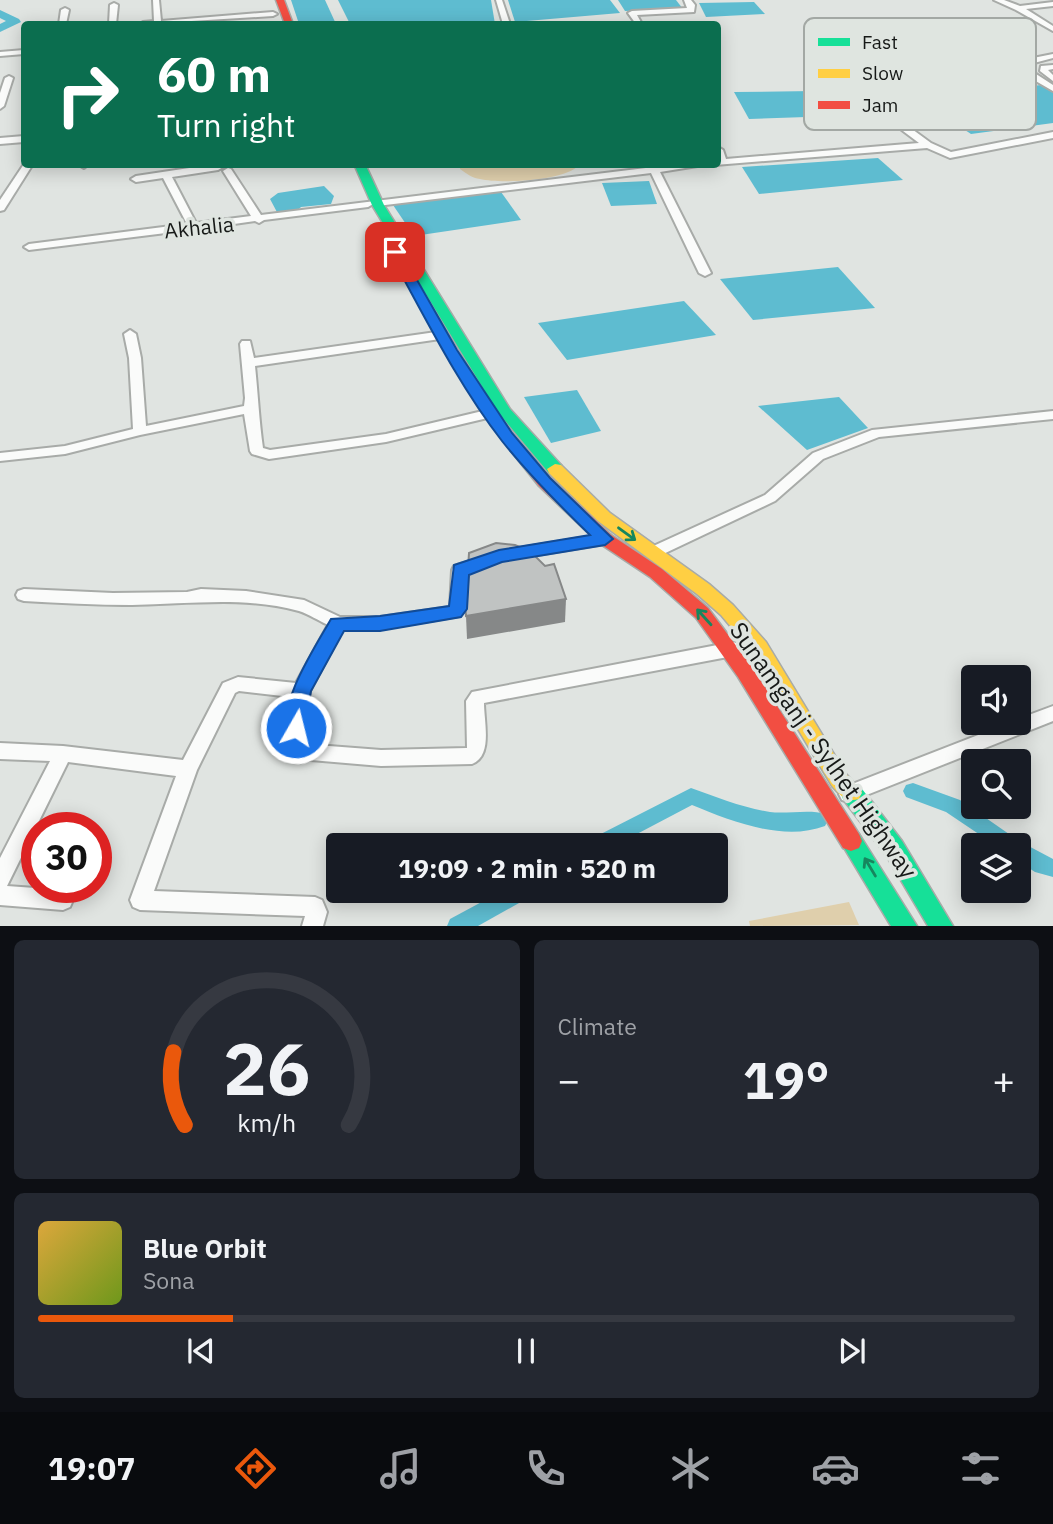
<!DOCTYPE html>
<html lang="en">
<head>
<meta charset="utf-8">
<style>
	body { margin:0; font-family:"IBM Plex Sans",sans-serif; background:#242831; color:#f1f3f6; height:100vh; display:flex; flex-direction:column; font-size:26px; white-space:nowrap }
	* { box-sizing:border-box; margin:0 }
	p { font-size:23px; color:#9ea1a6 }
	.icon { flex:none; width:38px; height:38px; fill:none; stroke:currentColor; stroke-width:2; stroke-linecap:round; stroke-linejoin:round }
	.map { position:relative; height:926px; overflow:hidden }
	.sheet { display:flex; flex-direction:column; gap:14px; padding:14px; background:#0d0f14; flex:1 }
	.sheet>* { flex:none }
	.banner { position:absolute; left:21px; top:21px; width:700px; height:147px; border-radius:7px; box-shadow:0 4px 18px #0003; background:#0b6e4f; color:#fff; overflow:hidden }
	.tools { position:absolute; left:961px; top:665px; display:grid; gap:14px }
	.tools a { display:grid; place-items:center; width:70px; height:70px; border-radius:7px; background:#171b24; box-shadow:0 4px 18px #0003; font-size:35px }
	.speed { position:absolute; left:21px; top:812px; display:flex; gap:14px; font-size:35px; font-weight:700; text-align:center }
	.speed>* { display:grid; place-content:center; width:91px; height:91px; border-radius:50%; background:#171b24; box-shadow:0 4px 18px #0003; line-height:1 }
	.speed .limit { border:10px solid #d22; background:#fff; color:#111 }
	.pin { position:absolute; display:grid; place-items:center; width:60px; height:60px; color:#fff; margin:-30px; border-radius:14px; box-shadow:0 4px 10px #0006 }
	.me { position:absolute; width:77px; margin:-38px; rotate:8deg; stroke-linejoin:round; filter:drop-shadow(0 0 5px #0008) }
	.turn { display:flex; align-items:center; gap:24px; height:147px; padding:0 21px; font-size:32px }
	.turn .icon { width:91px; height:91px; stroke-width:2.5 }
	.turn b { display:block; font-size:49px; line-height:60px }
	.big { font-size:52px; font-weight:700; line-height:1.1 }
	.sheet .tile { flex:1; display:flex; flex-direction:column; justify-content:center; gap:10px; min-width:0; padding:0 24px; border-radius:10px; background:#242831 }
	.sheet .dial { align-items:center; gap:0 }
	.dial svg { height:182px; overflow:visible; fill:none; stroke:#363941; stroke-width:7; stroke-linecap:round; text-anchor:middle }
	.dial text { fill:#f1f3f6; stroke:none }
	.song { display:flex; align-items:center; gap:21px }
	.cover { width:84px; height:84px; border-radius:10px; background:linear-gradient(135deg,hsl(40 70% 55%),hsl(80 70% 35%)) }
	.played { height:7px; border-radius:4px; background:linear-gradient(90deg,#ea580c 20%,#363941 20%) }
	.keys { display:flex; justify-content:space-around; direction:ltr }
	.heat { display:flex; justify-content:space-between; align-items:center; font-size:38px; direction:ltr }
	.sheet .tiles { flex:1; display:grid; gap:14px; grid-template-columns:1fr 1fr }
	.tile:last-child { grid-column:span 2 }
	.trip { position:absolute; left:326px; top:833px; width:402px; height:70px; border-radius:7px; background:#171b24; box-shadow:0 4px 18px #0003; font-weight:700; line-height:70px; text-align:center }
	.dock { display:flex; height:112px; justify-content:space-around; align-items:center; background:#090b0e; color:#9ea1a6 }
	.dock .icon { width:49px; height:49px }
	.dock .current { color:#ea580c }
	.dock b { font-size:32px; color:#f1f3f6 }
	.map>svg:first-child { display:block }
	.green { fill:#dfcfac }
	.water { fill:#5ebcd0 }
	.lines { fill:none; stroke-linecap:round; stroke-linejoin:round }
	.canal { fill:#5ebcd0; fill-rule:evenodd }
	.river { fill:#5ebcd0; fill-rule:evenodd }
	.street-casing { stroke:#a8aba8; stroke-width:4 }
	.fast-casing { stroke:#a8aba8; stroke-width:3 }
	.slow-casing { stroke:#a8aba8; stroke-width:3 }
	.jam-casing { stroke:#a8aba8; stroke-width:3 }
	.street { fill:#fafbfa; fill-rule:evenodd }
	.fast { fill:#16e098; fill-rule:evenodd }
	.slow { fill:#ffcf43; fill-rule:evenodd }
	.jam { fill:#f24e42; fill-rule:evenodd }
	.shaded-wall { fill:#868888 }
	.building { fill:#c0c3c2; stroke:#868888; stroke-width:2 }
	.oneway { stroke:#16865e }
	.route { fill:#1a73e8; stroke:#114b97; stroke-width:2 }
	.labels { text-anchor:middle; dominant-baseline:central; stroke-width:7; stroke-linejoin:round; paint-order:stroke }
	.far-street-label { font-size:21px; fill:#161917; stroke:#dfe5e0 }
	.street-label { font-size:24px; fill:#161917; stroke:#dfe5e0 }
	.key { fill:#dfe5e0; stroke:#a3a8a4; stroke-width:2 }
	.key-label { font-size:19px; fill:#161917 }
</style>
</head>
<body>
<div class="map">
<svg width="1053" height="926" viewBox="0 0 1053 926">
	<rect width="100%" height="100%" fill="#e0e4e1"/>
	<g class="green">
		<path d="M460,165V164L579,165C565,181 501,184 480,179C472,178 467,174 460,169Z"/>
		<path d="M849,902L859,925L750,926L749,921Z"/>
	</g>
	<g class="water">
		<path d="M291,0H325L336,24H299Z"/>
		<path d="M338,0H491L495,24H350Z"/>
		<path d="M508,0H610L620,13L515,22Z"/>
		<path d="M618,0H676L683,9L625,11Z"/>
		<path d="M754,2L765,14L706,17L699,3Z"/>
		<path d="M1041,85L1053,92V123L971,134L918,99Z"/>
		<path d="M814,91L836,116L749,119L734,92Z"/>
		<path d="M878,158L903,180L759,194L742,167Z"/>
		<path d="M649,181L657,204L611,206L602,183Z"/>
		<path d="M324,186L334,196L331,204L301,207L297,211L278,214L270,199L278,193Z"/>
		<path d="M501,192L521,220L414,236L393,205Z"/>
		<path d="M838,267L875,308L753,320L720,279Z"/>
		<path d="M684,301L716,335L567,360L538,323Z"/>
		<path d="M577,390L601,431L551,443L524,397Z"/>
		<path d="M839,397L868,428L807,450L758,406Z"/>
	</g>
	<g class="lines">
		<g class="canal">
			<path d="M913,783L960,800L1019,841L1053,859V877L1035,872L1018,861V845H995L946,812L906,797L903,791L906,785Z"/>
			<path d="M691,788C717,797 743,808 770,812C787,814 811,809 825,814L828,820L825,826C783,842 731,821 692,805L616,845H588L591,839Z"/>
			<path d="M502,891H531L528,898L478,926H447L450,919Z"/>
		</g>
		<path class="river" d="M0,10L19,19L21,22L0,32V24L6,21L0,18Z"/>
		<g class="street-casing">
			<g id="street">
				<path d="M153,0H159L161,21L273,12L277,14L273,16L143,24V22L154,21Z"/>
				<path d="M496,0H502L510,24H503Z"/>
				<path d="M684,0H691L695,5L694,12L637,15L642,24H636L628,13L632,11L687,8Z"/>
				<path d="M994,0H1004L1020,6L1053,2V6L1026,9L1053,26V31L1016,10Z"/>
				<path d="M114,3L118,5L116,24H109L110,5Z"/>
				<path d="M65,8L69,10L66,24H59L61,10Z"/>
				<path d="M24,50V54L0,56V52Z"/>
				<path d="M1053,54V58L1034,63L1030,67L1033,72L1053,85V91L1027,76L1022,67L1028,59Z"/>
				<path d="M850,63H853V67L830,69L931,143L951,152L1053,132V138L950,158L927,148L715,165L718,164V147L723,150L726,159L919,143L818,67L822,65Z"/>
				<path d="M1053,65V69L1048,70L1053,75V81L1040,71L1041,66Z"/>
				<path d="M9,76L13,78L4,106L0,109V93L5,78Z"/>
				<path d="M24,136V142L0,144V138Z"/>
				<path d="M24,164H33L4,210L0,211V200Z"/>
				<path d="M89,164L84,168L79,165L80,164Z"/>
				<path d="M216,164L223,167L218,170L172,177L196,223L251,216L223,171L228,168L231,169L261,215L654,167L710,164L660,172L711,273L705,276L699,273L651,173L377,206L373,204L368,207L264,220L259,223L255,221L199,229L194,231L190,230L29,250L24,247L29,244L187,224L163,178L136,182L131,179L136,176Z"/>
				<path d="M130,330L136,334L141,358L146,426L244,406L245,398L240,344L242,341H250L254,358L443,331L447,332L449,335L447,338L255,366C258,394 259,420 263,448L270,450L386,434L491,409L498,413L496,416L386,442L269,459L252,454L250,451L244,414L140,435L65,454L0,461V453L65,446L133,429L129,358L124,334Z"/>
				<path d="M1053,411V419L879,437L823,459L775,501L659,556H649L646,552L649,548L765,495L813,453L872,430Z"/>
				<path d="M605,534L610,535L613,539L610,543L513,559L508,558L505,554L508,550L513,549Z"/>
				<path d="M484,557L489,559L492,563L489,567L468,573L466,609L460,616L380,629H343L310,691L303,744L381,750L467,748L466,701L472,692L733,642L739,644L741,649L739,654L733,656L484,703C484,722 493,756 472,764L381,766L299,759L287,752L284,747L291,697L239,691L235,693L197,770L154,891L315,897L322,900L327,912L323,926H302L305,916L140,910L133,907L130,900L176,776L68,762L7,886L63,890L70,893L73,900L70,907L63,910L0,905V858L50,761L0,759V743L63,746L183,760L223,683L238,677L296,683L328,625C319,621 309,614 299,611C245,596 188,604 132,605C96,605 60,603 24,601L18,599L16,595L18,591L24,589L113,593L187,592L201,589L246,591L304,600L340,617H380L450,607L452,570L454,566Z"/>
				<path d="M1053,706V721L849,802L842,800L839,794L842,788L1009,723H1018V719Z"/>
			</g>
		</g>
		<g class="fast-casing">
			<g id="fast">
				<path d="M354,164H365L384,205L510,409L561,465L563,469L561,473H549L497,411L372,205Z"/>
				<path d="M851,783L859,785L902,841L953,926H928L886,855L843,799L840,792L843,785Z"/>
				<path d="M851,831L859,834L917,926H891L840,841L843,834Z"/>
			</g>
		</g>
		<g class="slow-casing">
			<path id="slow" d="M555,464L561,465L610,513L709,584L733,605L766,642L846,774L862,792L859,799C846,803 840,795 832,786L752,652L721,615L697,594L598,521L549,473L547,469Z"/>
		</g>
		<g class="jam-casing">
			<g id="jam">
				<path d="M276,0H284L293,24H285Z"/>
				<path d="M516,442L521,444L551,478L611,535L662,569L708,608L752,667L859,834L862,841L859,848L851,851L843,848L738,677L696,618L650,577L599,543L539,486L508,447Z"/>
			</g>
		</g>
		<use href="#street" class="street"/>
		<use href="#fast" class="fast"/>
		<use href="#slow" class="slow"/>
		<use href="#jam" class="jam"/>
	</g>
	<path class="shaded-wall" d="M566,599L565,622L467,639L466,616Z"/>
	<path class="building" d="M496,543L515,545L530,551L545,566L554,564L566,599L466,616L464,591L467,586L469,553Z"/>
	<defs><path id="oneway-shaft" d="M-6 0H5M1.5-3L5.5 0L1.5 3" fill="none" stroke-width="1.6" stroke-linecap="round" stroke-linejoin="round" transform="scale(1.75)"/></defs>
	<g class="oneway">
		<use href="#oneway-shaft" transform="translate(627 534) rotate(36)"/>
		<use href="#oneway-shaft" transform="translate(704 617) rotate(-132)"/>
		<use href="#oneway-shaft" transform="translate(870 867) rotate(-121)"/>
	</g>
	<path class="route" d="M395,248L401,252L457,350L512,433L550,478L613,539L605,545L502,562L469,575L467,609L461,617L380,631H344L311,691L303,734L296,737L289,734C275,707 317,644 331,619L380,616L449,606L454,565L499,550L590,535C559,505 529,475 502,441C457,383 424,315 389,252Z"/>
	<g class="labels">
		<g class="far-street-label">
			<text transform="translate(199 227) rotate(-6)">Akhalia</text>
		</g>
		<g class="street-label">
			<text transform="translate(824 750) rotate(55)">Sunamganj - Sylhet Highway</text>
		</g>
	</g>
	<rect x="804" y="18" width="232" height="112" rx="10" class="key"/>
	<rect x="818" y="38" width="32" height="8" fill="#16e098"/>
	<rect x="818" y="69" width="32" height="9" fill="#ffcf43"/>
	<rect x="818" y="101" width="32" height="8" fill="#f24e42"/>
	<g class="key-label">
		<text x="862" y="49">Fast</text>
		<text x="862" y="80">Slow</text>
		<text x="862" y="112">Jam</text>
	</g>
</svg>
<div class="tools">
<a><svg class="icon" aria-label="sound" viewBox="0 0 24 24"><path d="M4 9h4l5-4v14l-5-4H4zM17 9q2 3 0 6"/></svg></a>
<a><svg class="icon" aria-label="search" viewBox="0 0 24 24"><circle cx="10" cy="10" r="6"/><path d="M15 15l6 6"/></svg></a>
<a><svg class="icon" aria-label="layers" viewBox="0 0 24 24"><path d="M12 4l9 5-9 5-9-5zM3 14l9 5 9-5"/></svg></a>
</div>
<div class="speed"><div class="limit">30</div></div>
<div class="pin" style="left:395px;top:252px;background:#d93025"><svg class="icon" aria-label="arrive" viewBox="0 0 24 24"><path d="M6 21V4h12l-3 4 3 4H6"/></svg></div>
<svg class="me" style="left:296px;top:728px" viewBox="-20 -20 40 40"><circle r="17" fill="#1a73e8" stroke="#fff" stroke-width="3"/><path d="M0-11L8 9 0 5-8 9z" fill="#fff"/></svg>
<div class="trip">19:09 · 2 min · 520 m</div>
<div class="banner">
<div class="turn"><svg class="icon" aria-label="right" viewBox="0 0 24 24"><path d="M7 20v-9h11M14 6l5 5-5 5"/></svg><div><b>60 m</b>Turn right</div></div>
</div>
</div>
<section class="sheet">
<div class="tiles">
<div class="tile dial"><svg viewBox="0 0 100 80">
<path d="M14 69A42 42 0 1 1 86 69"/>
<path d="M14 69A42 42 0 0 1 9 37" stroke="#ea580c"/>
<text x="50" y="56" font-size="32" font-weight="700">26</text>
<text x="50" y="72" font-size="11">km/h</text>
</svg></div>
<div class="tile"><p>Climate</p>
<div class="heat"><a>−</a><b class="big">19°</b><a>+</a></div>
</div>
<div class="tile">
<div class="song"><i class="cover"></i><div><b>Blue Orbit</b><p>Sona</p></div></div>
<div class="played"></div>
<div class="keys"><svg class="icon" aria-label="previous" viewBox="0 0 24 24"><path d="M18 5L8 12l10 7zM5 5v14"/></svg><svg class="icon" aria-label="pause" viewBox="0 0 24 24"><path d="M8 5v14M16 5v14"/></svg><svg class="icon" aria-label="next" viewBox="0 0 24 24"><path d="M6 5l10 7-10 7zM19 5v14"/></svg></div>
</div>
</div>
</section>
<nav class="dock">
<b>19:07</b>
<svg class="icon current" aria-label="directions" viewBox="0 0 24 24"><path d="M12 3l9 9-9 9-9-9zM9 14v-3h6M13 9l2 2-2 2"/></svg>
<svg class="icon" aria-label="music" viewBox="0 0 24 24"><path d="M9 18V5l10-2v13"/><circle cx="6" cy="18" r="3"/><circle cx="16" cy="16" r="3"/></svg>
<svg class="icon" aria-label="phone" viewBox="0 0 24 24"><path d="M5 4h4l2 5-3 2q2 4 5 5l2-3 5 2v4C11 20 4 13 5 4z"/></svg>
<svg class="icon" aria-label="climate" viewBox="0 0 24 24"><path d="M12 3v18M4 7l16 10M4 17L20 7"/></svg>
<svg class="icon" aria-label="car" viewBox="0 0 24 24"><path d="M5 17H2v-5l4-1 3-4h7l3 4 3 1v5h-3M9 17h6M6 11h13"/><circle cx="7" cy="17" r="2"/><circle cx="17" cy="17" r="2"/></svg>
<svg class="icon" aria-label="filters" viewBox="0 0 24 24"><path d="M4 7h16M4 17h16"/><circle cx="9" cy="7" r="2"/><circle cx="15" cy="17" r="2"/></svg>
</nav>
</body>
</html>
